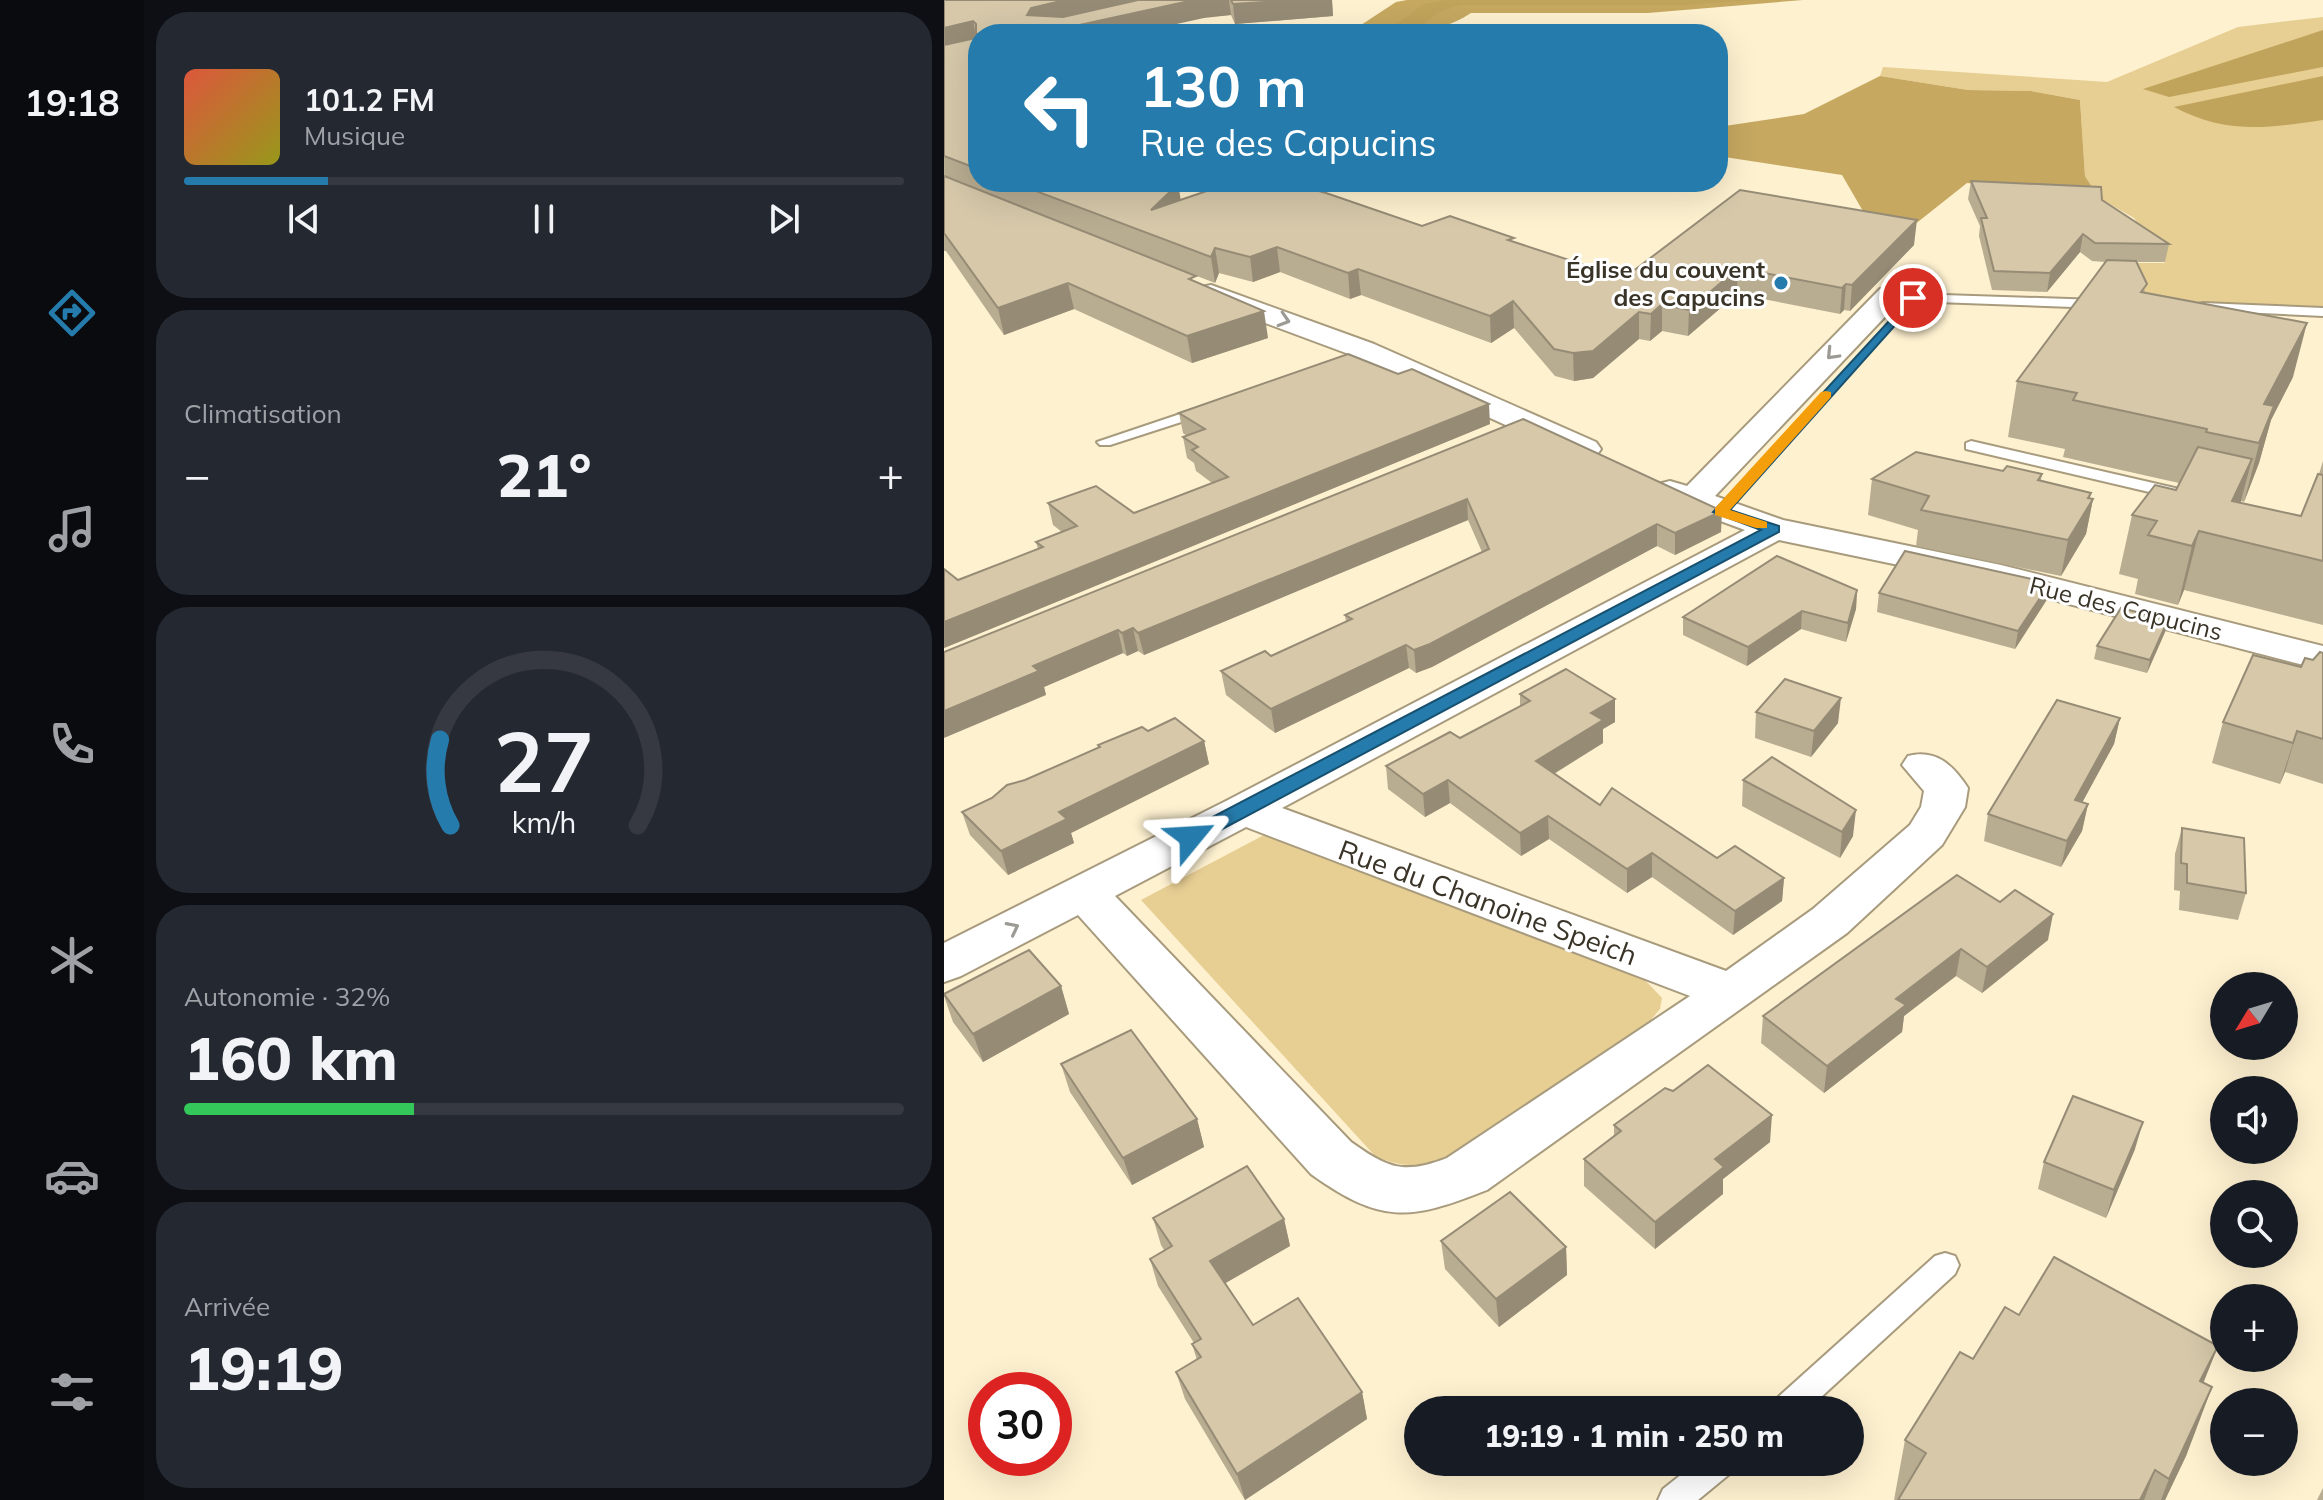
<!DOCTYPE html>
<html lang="fr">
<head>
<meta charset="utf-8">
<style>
	body { margin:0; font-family:Mulish,sans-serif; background:#242831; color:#f1f3f6; height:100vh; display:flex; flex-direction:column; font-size:30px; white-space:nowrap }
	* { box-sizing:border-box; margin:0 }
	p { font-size:26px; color:#9ea1a6 }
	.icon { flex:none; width:44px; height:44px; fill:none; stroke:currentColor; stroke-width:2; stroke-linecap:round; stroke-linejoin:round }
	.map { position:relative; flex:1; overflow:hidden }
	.side { display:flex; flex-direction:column; gap:12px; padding:12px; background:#0d0f14; width:800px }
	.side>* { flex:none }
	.banner { position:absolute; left:24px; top:24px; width:760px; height:168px; border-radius:32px; box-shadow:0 8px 32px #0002; background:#257bab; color:#fff; overflow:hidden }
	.needle { width:52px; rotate:232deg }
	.buttons { position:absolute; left:1266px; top:972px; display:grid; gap:16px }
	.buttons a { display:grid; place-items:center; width:88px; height:88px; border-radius:50%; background:#171b24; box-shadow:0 8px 32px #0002; font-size:40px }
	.speed { position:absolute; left:24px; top:1372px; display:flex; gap:16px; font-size:40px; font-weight:700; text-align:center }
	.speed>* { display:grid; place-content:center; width:104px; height:104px; border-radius:50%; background:#171b24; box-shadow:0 8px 32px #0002; line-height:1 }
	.speed .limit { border:12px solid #d22; background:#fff; color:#111 }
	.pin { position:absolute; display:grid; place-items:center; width:68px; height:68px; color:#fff; margin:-34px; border:4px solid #fff; border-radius:50%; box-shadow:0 2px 8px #0007 }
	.me { position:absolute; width:88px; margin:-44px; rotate:63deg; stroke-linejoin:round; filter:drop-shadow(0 0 6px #0008) }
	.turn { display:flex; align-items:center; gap:28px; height:168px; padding:0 40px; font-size:36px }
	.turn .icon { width:104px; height:104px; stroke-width:2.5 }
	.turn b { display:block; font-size:56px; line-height:68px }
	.big { font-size:60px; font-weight:800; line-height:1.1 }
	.side .card { flex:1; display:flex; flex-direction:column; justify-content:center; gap:12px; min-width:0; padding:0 28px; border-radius:32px; background:#242831 }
	.side .dial { align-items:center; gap:0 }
	.dial svg { height:208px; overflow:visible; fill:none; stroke:#363941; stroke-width:7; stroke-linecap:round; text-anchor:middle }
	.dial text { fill:#f1f3f6; stroke:none }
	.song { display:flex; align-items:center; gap:24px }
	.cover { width:96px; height:96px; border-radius:12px; background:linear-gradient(135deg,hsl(10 70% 55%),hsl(60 70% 35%)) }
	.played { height:8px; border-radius:4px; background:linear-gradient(90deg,#257bab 20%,#363941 20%) }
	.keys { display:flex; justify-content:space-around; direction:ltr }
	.heat { display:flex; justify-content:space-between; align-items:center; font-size:44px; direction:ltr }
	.charge { height:12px; border-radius:6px; background:linear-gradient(90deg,#34c759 32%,#363941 0) }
	.trip { position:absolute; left:460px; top:1396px; width:460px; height:80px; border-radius:40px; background:#171b24; box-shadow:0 8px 32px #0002; font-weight:800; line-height:80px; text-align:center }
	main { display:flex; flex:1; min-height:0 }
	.menu { display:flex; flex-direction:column; width:144px; justify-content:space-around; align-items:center; background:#090b0e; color:#9ea1a6 }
	.menu .icon { width:56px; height:56px }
	.menu .active { color:#257bab }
	.menu b { font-size:36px; color:#f1f3f6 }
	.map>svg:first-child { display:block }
	.green { fill:#e7ce93 }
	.forest { fill:#c6a860 }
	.water { fill:#c1a45b }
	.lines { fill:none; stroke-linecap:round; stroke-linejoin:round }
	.lane-casing { stroke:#a89b7d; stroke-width:4 }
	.street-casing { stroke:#a89b7d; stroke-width:4 }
	.lane { fill:#fff; fill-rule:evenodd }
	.street { fill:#fff; fill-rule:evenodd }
	.wall { fill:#b8ac91 }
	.shaded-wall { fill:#968c76 }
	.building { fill:#d6c8a9; stroke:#968c76; stroke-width:2 }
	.oneway { stroke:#9c9a94 }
	.route { fill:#257bab; stroke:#18506f; stroke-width:2 }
	.slow { fill:#f59e0b }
	.poi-dot { fill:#257bab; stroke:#fff; stroke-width:3 }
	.labels { text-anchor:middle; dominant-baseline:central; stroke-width:6; stroke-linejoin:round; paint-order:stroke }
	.far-poi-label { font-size:24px; font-weight:bold; fill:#3a3428; stroke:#fff; text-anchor:end }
	.far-street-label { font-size:24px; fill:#3a3428; stroke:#fff }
	.street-label { font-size:28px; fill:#3a3428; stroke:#fff }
</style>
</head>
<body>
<main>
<nav class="menu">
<b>19:18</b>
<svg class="icon active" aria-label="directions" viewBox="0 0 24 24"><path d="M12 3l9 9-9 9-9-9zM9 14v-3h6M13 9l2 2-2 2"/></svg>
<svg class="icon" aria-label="music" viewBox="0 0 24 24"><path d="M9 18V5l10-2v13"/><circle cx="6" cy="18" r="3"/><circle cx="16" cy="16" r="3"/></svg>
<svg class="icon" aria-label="phone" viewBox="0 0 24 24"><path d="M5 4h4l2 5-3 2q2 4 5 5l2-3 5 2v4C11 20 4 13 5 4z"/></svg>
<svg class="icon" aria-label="climate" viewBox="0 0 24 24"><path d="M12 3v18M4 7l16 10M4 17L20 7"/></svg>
<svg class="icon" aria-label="car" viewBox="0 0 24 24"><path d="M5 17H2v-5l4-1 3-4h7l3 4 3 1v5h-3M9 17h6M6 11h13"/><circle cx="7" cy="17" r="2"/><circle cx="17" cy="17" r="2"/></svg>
<svg class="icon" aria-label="filters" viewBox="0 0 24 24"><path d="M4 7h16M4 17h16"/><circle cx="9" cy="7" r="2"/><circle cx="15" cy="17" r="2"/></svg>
</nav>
<section class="side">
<div class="card">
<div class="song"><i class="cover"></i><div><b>101.2 FM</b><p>Musique</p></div></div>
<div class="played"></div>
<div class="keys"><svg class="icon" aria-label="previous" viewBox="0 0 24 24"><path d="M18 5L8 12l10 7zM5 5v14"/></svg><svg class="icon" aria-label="pause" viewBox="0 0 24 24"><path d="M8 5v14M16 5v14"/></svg><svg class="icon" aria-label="next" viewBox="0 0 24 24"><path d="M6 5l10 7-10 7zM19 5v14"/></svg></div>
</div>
<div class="card"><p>Climatisation</p>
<div class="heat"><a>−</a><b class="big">21°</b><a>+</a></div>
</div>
<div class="card dial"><svg viewBox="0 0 100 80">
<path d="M14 69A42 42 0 1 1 86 69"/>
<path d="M14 69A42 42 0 0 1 10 36" stroke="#257bab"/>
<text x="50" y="56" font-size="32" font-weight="700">27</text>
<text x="50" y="72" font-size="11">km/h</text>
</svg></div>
<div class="card"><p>Autonomie · 32%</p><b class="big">160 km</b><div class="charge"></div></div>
<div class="card"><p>Arrivée</p><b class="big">19:19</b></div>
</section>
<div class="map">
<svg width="1379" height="1500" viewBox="0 0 1379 1500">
	<rect width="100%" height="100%" fill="#fef1d0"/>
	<g class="green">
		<path d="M1379,17V314L1188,309L1175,263H1221L1190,218L1155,198L1141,176L1136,100L1086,91L1024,90L936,76L939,67L1163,82L1294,27Z"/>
		<path d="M320,835L698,977L718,998L716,1009L706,1021L505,1158C477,1169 460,1167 432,1157L197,900Z"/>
	</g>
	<g class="forest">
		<path d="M463,0H859L704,13H527C488,38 461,31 417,25L452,2Z"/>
		<path d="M936,76L1024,90L1087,91L1136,100L1141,176L1155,198L1023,183L970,225L923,218L898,175L774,156V127L860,114Z"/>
	</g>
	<g class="water">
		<path d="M501,0H806L741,5H516L493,13L468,34H439L480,4Z"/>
		<path d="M1379,30V67L1225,97L1199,89Z"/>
		<path d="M1379,76V120C1323,128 1283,135 1230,107Z"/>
	</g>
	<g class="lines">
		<g class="lane-casing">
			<g id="lane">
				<path d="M969,294L1155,300L1162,304L1155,308L964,301L962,298Z"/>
				<path d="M1259,303L1379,308V316L1254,310V304Z"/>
				<path d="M260,406L265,407V413L166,445H156L153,442Z"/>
				<path d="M1027,441L1235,489L1243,494L1235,499L1022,449V443Z"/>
				<path d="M1001,1253L1011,1256L1015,1265L1011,1274L863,1410H827L831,1400L991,1256Z"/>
				<path d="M753,1462H793L788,1472L754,1500H714L719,1489Z"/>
			</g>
		</g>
		<g class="street-casing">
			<g id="street">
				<path d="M267,285L430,344L652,442L657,449L652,456L641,459L630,456L410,356L257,299L253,293L257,287Z"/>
				<path d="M946,287L979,292L983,298L979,304H953L771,496L839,520L1057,565L1379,646V670L1055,586L835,540L338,808L782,971L869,909L966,825L977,807L980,791L958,765L964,756C992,749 1009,765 1024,788L1021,807L998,845L903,933L543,1190C465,1221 437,1224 367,1174L134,915L17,976L0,982V943L284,800L801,530L714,498L709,491L714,484L726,481L743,486L936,289ZM302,827L746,996L503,1158C459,1175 444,1168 407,1142L171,896Z"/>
			</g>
		</g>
		<use href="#lane" class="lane"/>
		<use href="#street" class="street"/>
	</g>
	<g class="wall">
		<path d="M0,0H388L389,16L291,24L287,15L34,34V182H229L234,184L236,200L478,226L570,242L680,278L970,245L906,311L900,310L896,314L793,294L744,336L718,331L706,341L695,339L649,378L630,381L611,376L570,328L547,343L417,295L406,299L336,272L309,282L275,273L271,283L114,222L253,282L324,338L248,363L130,309L60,335L2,251H0Z"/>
		<path d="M1027,181L1158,200L1225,244L1221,262H1193L1201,292L1349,377L1327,420L1315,463L1300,502L1297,501V503L1357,516L1375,474L1379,461V625L1240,590L1234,605L1191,594L1194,579L1175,574L1188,515L1232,490L1235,483L1119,457L1121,449L1064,437L1073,381L1161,262L1148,261L1136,252L1103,292L1048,290L1035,236L1036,226L1024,199Z"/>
		<path d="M235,413L546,424L0,648V569L14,580L94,549L92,542L118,532L109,525L104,503L190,513L268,483L252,471L250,463L243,458L239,437L243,436L239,433Z"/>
		<path d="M579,419L777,532L731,555L713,546L488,667L472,673L465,668L331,733L282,695L277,671L327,656L402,622L401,615L538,552L524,520L200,655L194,651L183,656L179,653L100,687L102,695L0,652Z"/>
		<path d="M1059,471L1098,474L1097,480L1149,499L1142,534L1117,576L972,546L974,530L924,515L928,479Z"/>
		<path d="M913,590L912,609L902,642L857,629L803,666L739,635V617Z"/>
		<path d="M935,593L1102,601L1071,649L933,612Z"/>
		<path d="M1224,620L1221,632L1203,673L1150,659L1153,646Z"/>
		<path d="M1379,653V784L1341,772L1336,784L1268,763L1279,722Z"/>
		<path d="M576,694L671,699V722L659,729V743L610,774L656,805L773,858L840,878L838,901L789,935L708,877L683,893L605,839L577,856L506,803L481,817L444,789L442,766L516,738L576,706Z"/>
		<path d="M812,712L894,723L867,757L811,738Z"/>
		<path d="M1176,718L1170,744L1138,802L1144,804L1138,831L1117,867L1040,841L1044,814Z"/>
		<path d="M204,731L260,741L265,764L127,833L130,843L64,875L26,835L18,812L48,798L81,780L154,748V745Z"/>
		<path d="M799,780L909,836L896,858L798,806Z"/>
		<path d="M1238,828L1302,893L1294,920L1235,910L1236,891L1230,890L1231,854Z"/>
		<path d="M1013,875L1104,940L1038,993L1012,976L960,1016L958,1032L880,1093L817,1043L819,1016Z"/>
		<path d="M117,986L125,1014L39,1062L9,1022L0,996Z"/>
		<path d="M117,1064L253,1119L260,1147L188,1185L126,1092Z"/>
		<path d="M670,1125L826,1142L779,1179V1194L711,1249L640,1186V1159L670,1135Z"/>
		<path d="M1191,1149L1162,1218L1094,1189L1100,1162Z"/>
		<path d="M209,1218L340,1219L346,1246L281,1283L309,1325L418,1392L423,1419L301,1500L241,1399L232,1372L253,1360L248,1344L250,1343L214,1286L206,1259L220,1250L217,1245Z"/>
		<path d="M497,1241L622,1247L623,1275L555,1327L501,1269Z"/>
		<path d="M1075,1315L1274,1346L1259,1383L1268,1387L1242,1456L1221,1500H950L961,1440L1029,1359Z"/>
		<path d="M1379,1488V1500H1373Z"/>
	</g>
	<g class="shaded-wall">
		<path d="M121,0H206L87,34L83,15L87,8Z"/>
		<path d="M250,0H285L287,15L260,18L187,34H108V31Z"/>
		<path d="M349,0H388L389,16L291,24L289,4Z"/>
		<path d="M29,21L33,41L0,50V28Z"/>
		<path d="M234,184L238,207L207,210Z"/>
		<path d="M973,220L970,245L906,311L908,285Z"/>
		<path d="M1139,234L1136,252L1103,292L1106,273Z"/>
		<path d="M333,247L336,272L309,282L306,257Z"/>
		<path d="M271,248L275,273L271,283L267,257Z"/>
		<path d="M794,268L793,294L744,336L745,310Z"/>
		<path d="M414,269L417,295L406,299L404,273Z"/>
		<path d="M124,283L130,309L60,335L54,308Z"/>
		<path d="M902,284L900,310L896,314L898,288Z"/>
		<path d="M569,301L570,328L547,343L546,316Z"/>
		<path d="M718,304V331L706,341L707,314Z"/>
		<path d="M320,311L324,338L248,363L243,336Z"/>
		<path d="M695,312V339L649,378L630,381L629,353Z"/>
		<path d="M1363,323L1349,377L1327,420L1315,463L1300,502L1316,441L1320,404Z"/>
		<path d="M545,404L546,424L0,648V622Z"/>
		<path d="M1308,459L1293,516L1288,501Z"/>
		<path d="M1147,493L1144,507L1149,499L1142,534L1117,576L1124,540Z"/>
		<path d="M523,499L524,520L200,655L194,633Z"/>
		<path d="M778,511L777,532L731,555V533Z"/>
		<path d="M713,524V546L488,667L472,673L470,650Z"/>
		<path d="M1255,531L1240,590L1234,605L1248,546Z"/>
		<path d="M1106,583L1102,601L1071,649L1074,631Z"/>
		<path d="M913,590L912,609L902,642L904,623Z"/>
		<path d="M858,611L857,629L803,666L804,647Z"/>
		<path d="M1224,620L1221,632L1203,673L1206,660Z"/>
		<path d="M189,628L194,651L183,656L178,633Z"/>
		<path d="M174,630L179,653L100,687L102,695L0,738V711L89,666Z"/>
		<path d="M462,645L465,668L331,733L327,709Z"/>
		<path d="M897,698L894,723L867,757L870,731Z"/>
		<path d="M671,699V722L659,729V743L593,784L592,761L647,713Z"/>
		<path d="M1176,718L1170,744L1125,827L1131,800Z"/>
		<path d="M1353,731L1341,772L1336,784L1349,743Z"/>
		<path d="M260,741L265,764L127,833L130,843L64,875L57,851L115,812Z"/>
		<path d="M504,780L506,803L481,817L479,794Z"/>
		<path d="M1144,804L1138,831L1117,867L1123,841Z"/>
		<path d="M912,810L909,836L896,858L898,832Z"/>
		<path d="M604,816L605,839L577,856L576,833Z"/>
		<path d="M708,853V877L683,893V869Z"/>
		<path d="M840,878L838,901L789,935L791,911Z"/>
		<path d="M1109,914L1104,940L1038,993L1043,967Z"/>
		<path d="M1017,949L1012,976L960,1016L958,1032L880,1093L883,1066L952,999Z"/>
		<path d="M117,986L125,1014L39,1062L29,1034Z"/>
		<path d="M828,1115L826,1142L779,1179V1194L711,1249V1222L771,1159Z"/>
		<path d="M253,1119L260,1147L188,1185L179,1158Z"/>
		<path d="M1199,1122L1191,1149L1162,1218L1170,1190Z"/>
		<path d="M340,1219L346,1246L273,1288L266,1261Z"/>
		<path d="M622,1247L623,1275L555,1327L552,1299Z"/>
		<path d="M1274,1346L1247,1414L1256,1381Z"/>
		<path d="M1268,1387L1242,1456L1221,1500H1217L1225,1479Z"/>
		<path d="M418,1392L423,1419L301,1500L293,1474Z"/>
		<path d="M1211,1470L1200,1500H1196Z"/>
	</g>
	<g class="building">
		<path d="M0,0H121L87,8L83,15L119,17L194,0H250L108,31L109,34H34V169L0,156V45L32,38V24L29,21L0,28Z"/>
		<path d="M287,0H349L289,4Z"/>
		<path d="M0,176L252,276L245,279L320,311L243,336L124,283L54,308L0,233Z"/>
		<path d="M1027,181L1157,187L1158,200L1225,244L1151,243L1139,234L1106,273L1050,271L1037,218H1043Z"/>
		<path d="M68,182H229L234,184L207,210L289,182H344L382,193L478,226L506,216L570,238L564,240L680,278L796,190L973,220L908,285L902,284L898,288L794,268L745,310L718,304L707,314L695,312L649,351L629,353L610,349L569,301L546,316L414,269L404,273L333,247L306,257L271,248L267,257Z"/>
		<path d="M1163,260L1192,261L1203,284L1197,292L1363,323L1320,404L1330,406L1315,443L1262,432L1263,429L1129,400L1133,393L1073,381Z"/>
		<path d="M404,354L454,374L468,369L545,404L0,622V569L14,580L99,547L92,542L133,526L104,503L152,486L190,513L284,477L248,450L254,447L239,437L261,429L235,413Z"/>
		<path d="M579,419L778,511L731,533L713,524L486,644L470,650L462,645L327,709L277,671L321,651L327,656L408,619L401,615L545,549L523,499L194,633L189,628L178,633L174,630L89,666L95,671L0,711V652Z"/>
		<path d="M1254,447L1308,459L1288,501L1357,516L1374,474L1379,475V561L1255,531L1248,546L1204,535L1213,521L1188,515L1211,485L1232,490Z"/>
		<path d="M972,452L1059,471L1063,466L1098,474L1094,480L1147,493L1144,498L1149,499L1124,540L977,510L985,496L928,479Z"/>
		<path d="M961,551L1106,583L1074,631L935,593Z"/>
		<path d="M833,556L913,590L904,623L858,611L804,647L739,617Z"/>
		<path d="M1177,608L1224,620L1206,660L1153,646Z"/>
		<path d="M1376,652L1379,653V739L1353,731L1349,743L1279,722L1309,655L1357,667L1361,658L1369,660Z"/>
		<path d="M622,669L671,699L647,713L659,720L592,761L656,805L668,788L773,858L791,846L840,878L791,911L708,853L683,869L604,816L576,833L504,780L479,794L442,766L506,732L516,738L586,701L576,694Z"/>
		<path d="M841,679L897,698L870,731L812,712Z"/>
		<path d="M1113,700L1176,718L1131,800L1144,804L1123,841L1044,814Z"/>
		<path d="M231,718L260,741L115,812L123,819L57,851L18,812L48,798L63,785L81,780L156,747L154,745L198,727L204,731Z"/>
		<path d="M828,757L912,810L898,832L799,780Z"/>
		<path d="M1238,828L1300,838L1302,893L1243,883V864L1237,863Z"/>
		<path d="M1013,875L1056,902L1071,890L1109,914L1043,967L1017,949L952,999L962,1005L883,1066L819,1016Z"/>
		<path d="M85,950L117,986L29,1034L0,994Z"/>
		<path d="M187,1030L253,1119L179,1158L117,1064Z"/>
		<path d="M764,1065L828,1115L771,1159L780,1167L711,1222L640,1159L677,1131L670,1125L721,1088L729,1091Z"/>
		<path d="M1129,1096L1199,1122L1170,1190L1100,1162Z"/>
		<path d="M303,1166L340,1219L266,1261L309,1325L354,1298L418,1392L293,1474L232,1372L257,1357L248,1344L257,1339L206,1259L228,1246L209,1218Z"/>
		<path d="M566,1192L622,1247L552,1299L497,1241Z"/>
		<path d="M1110,1257L1274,1346L1256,1381L1268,1387L1225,1479L1211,1470L1196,1500H954L982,1453L961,1440L1016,1352L1029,1359L1061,1307L1075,1315Z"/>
	</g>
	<defs><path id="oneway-chevron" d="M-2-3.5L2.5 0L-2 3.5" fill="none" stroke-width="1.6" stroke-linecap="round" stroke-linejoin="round" transform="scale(2)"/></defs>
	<g class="oneway">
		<use href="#oneway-chevron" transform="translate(340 320) rotate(17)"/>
		<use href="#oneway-chevron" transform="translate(888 354) rotate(134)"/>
		<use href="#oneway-chevron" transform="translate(69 928) rotate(-27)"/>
	</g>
	<path class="route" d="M969,295L975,298L973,301L786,510L835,526V532L254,842H240L237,837L240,832L817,530L769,512Z"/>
	<path class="slow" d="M882,391L887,392V397L786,510L823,522V528H812L771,515V508L877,392Z"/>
	<circle class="poi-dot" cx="837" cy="283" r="8"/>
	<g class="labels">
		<g class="far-poi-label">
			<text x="821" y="269">Église du couvent<tspan x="821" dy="28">des Capucins</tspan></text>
		</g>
		<g class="far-street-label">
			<text transform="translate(1182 608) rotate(14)">Rue des Capucins</text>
		</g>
		<g class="street-label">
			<text transform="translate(544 902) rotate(20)">Rue du Chanoine Speich</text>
		</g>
	</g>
</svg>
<div class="buttons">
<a><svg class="needle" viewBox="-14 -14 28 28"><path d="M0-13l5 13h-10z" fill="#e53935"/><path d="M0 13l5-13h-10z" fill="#9ea1a6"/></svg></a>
<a><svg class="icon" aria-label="sound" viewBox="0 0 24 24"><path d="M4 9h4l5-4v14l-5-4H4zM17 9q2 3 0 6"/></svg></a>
<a><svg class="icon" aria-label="search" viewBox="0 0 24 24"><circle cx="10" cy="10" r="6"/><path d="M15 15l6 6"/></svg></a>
<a>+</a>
<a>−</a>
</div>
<div class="speed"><div class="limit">30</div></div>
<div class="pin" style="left:969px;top:298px;background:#d93025"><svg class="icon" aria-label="arrive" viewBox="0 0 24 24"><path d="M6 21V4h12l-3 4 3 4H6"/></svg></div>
<svg class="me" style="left:247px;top:837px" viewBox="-20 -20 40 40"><path d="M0-17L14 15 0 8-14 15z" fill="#257bab" stroke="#fff" stroke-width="4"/></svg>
<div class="trip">19:19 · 1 min · 250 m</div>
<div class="banner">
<div class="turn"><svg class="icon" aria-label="left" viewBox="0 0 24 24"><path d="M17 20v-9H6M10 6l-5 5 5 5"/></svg><div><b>130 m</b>Rue des Capucins</div></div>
</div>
</div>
</main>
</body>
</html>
